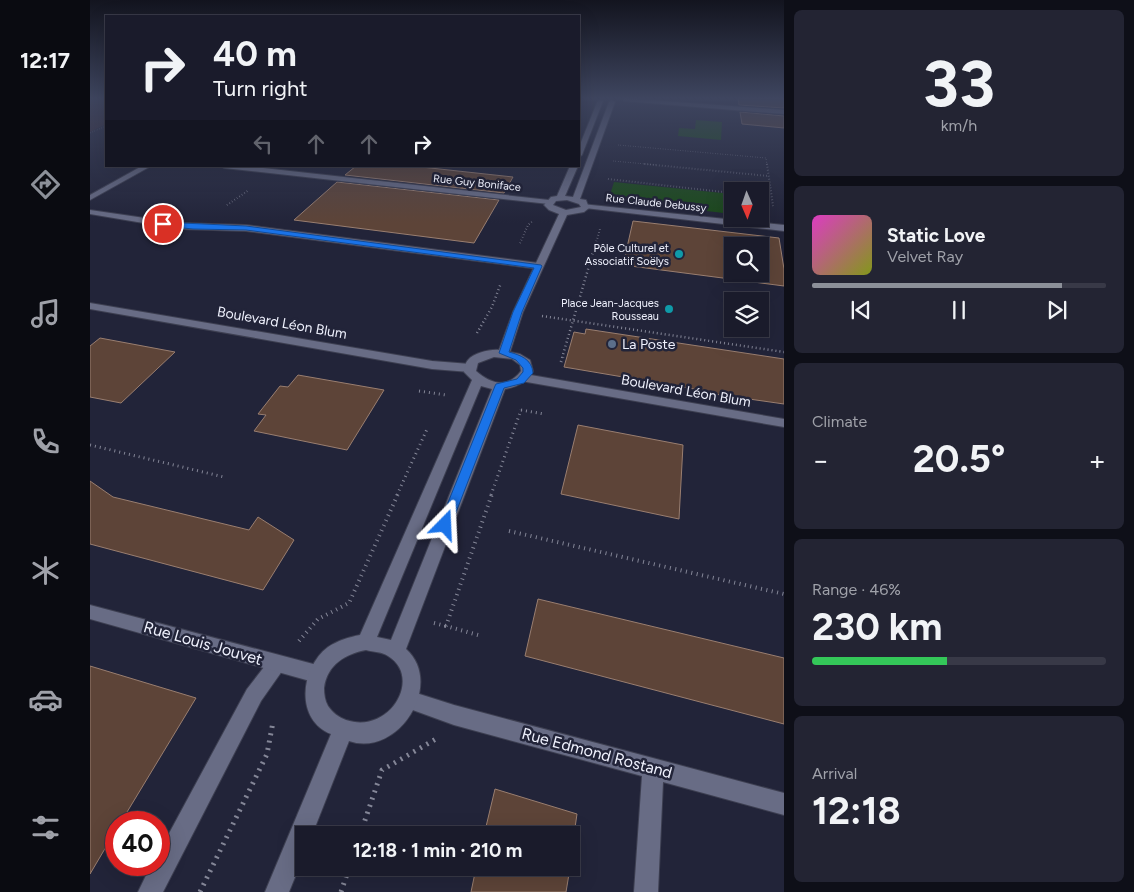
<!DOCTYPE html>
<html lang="en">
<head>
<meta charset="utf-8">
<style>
	body { margin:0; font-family:Figtree,sans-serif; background:#232433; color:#f1f3f6; height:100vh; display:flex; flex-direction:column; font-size:19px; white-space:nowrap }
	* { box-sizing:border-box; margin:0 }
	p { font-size:16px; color:#9fa1a9 }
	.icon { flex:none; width:28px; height:28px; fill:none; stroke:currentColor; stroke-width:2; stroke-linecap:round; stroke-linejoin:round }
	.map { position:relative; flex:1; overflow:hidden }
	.sheet { display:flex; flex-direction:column; gap:10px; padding:10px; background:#0e0f18; width:350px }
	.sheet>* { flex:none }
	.top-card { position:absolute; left:15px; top:15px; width:475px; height:152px; border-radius:0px; box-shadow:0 5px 20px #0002,0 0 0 1px #383947; background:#1a1b2b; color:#f1f3f6; overflow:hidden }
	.needle { width:32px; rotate:178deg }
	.buttons { position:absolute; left:634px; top:182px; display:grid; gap:10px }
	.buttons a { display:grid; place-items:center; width:45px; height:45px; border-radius:0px; background:#1a1b2b; box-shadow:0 5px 20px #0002,0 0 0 1px #383947; font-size:25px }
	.speed { position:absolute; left:15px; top:811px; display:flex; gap:10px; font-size:25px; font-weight:700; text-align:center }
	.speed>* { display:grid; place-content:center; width:65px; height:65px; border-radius:50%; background:#1a1b2b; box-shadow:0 5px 20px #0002,0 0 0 1px #383947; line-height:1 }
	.speed .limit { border:8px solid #d22; background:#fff; color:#111 }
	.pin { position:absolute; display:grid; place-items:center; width:42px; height:42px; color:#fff; margin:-21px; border:2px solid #fff; border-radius:50%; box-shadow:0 1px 5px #0007 }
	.me { position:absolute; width:55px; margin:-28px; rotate:21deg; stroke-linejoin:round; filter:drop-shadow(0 0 4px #0008) }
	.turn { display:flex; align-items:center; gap:18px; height:105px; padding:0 25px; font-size:22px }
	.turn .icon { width:65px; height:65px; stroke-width:2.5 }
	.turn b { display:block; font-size:35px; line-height:42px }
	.lanes { display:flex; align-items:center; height:48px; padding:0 25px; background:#0003; justify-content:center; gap:25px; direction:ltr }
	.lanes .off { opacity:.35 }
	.big { font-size:38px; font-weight:700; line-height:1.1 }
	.sheet .widget { flex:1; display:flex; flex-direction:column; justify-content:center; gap:8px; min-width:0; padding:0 18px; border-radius:8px; background:#232433 }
	.sheet .dial { align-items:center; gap:0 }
	.dial b { font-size:65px; line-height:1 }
	.song { display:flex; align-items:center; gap:15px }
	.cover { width:60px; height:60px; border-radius:8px; background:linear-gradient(135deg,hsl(310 70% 55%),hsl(70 70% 35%)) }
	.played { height:5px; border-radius:2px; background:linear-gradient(90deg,#8c9099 85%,#383947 85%) }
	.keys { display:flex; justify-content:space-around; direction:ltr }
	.heat { display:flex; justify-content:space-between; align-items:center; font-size:28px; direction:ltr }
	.charge { height:8px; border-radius:4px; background:linear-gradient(90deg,#34c759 46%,#383947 0) }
	.trip { position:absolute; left:205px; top:826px; width:285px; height:50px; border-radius:0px; background:#1a1b2b; box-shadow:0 5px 20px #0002,0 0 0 1px #383947; font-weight:700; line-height:50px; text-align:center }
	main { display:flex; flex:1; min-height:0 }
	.dock { display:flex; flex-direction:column; width:90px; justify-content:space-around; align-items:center; background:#0a0b11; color:#9fa1a9 }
	.dock .icon { width:35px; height:35px }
	.dock .current { color:#8c9099 }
	.dock b { font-size:22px; color:#f1f3f6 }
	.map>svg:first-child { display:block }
	.education { fill:#372834 }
	.green { fill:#1b4a1a }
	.building { fill:#5d4438; stroke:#997e70; fill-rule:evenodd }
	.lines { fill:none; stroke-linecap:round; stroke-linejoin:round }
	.service-casing { stroke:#3d3f51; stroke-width:2 }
	.minor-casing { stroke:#3d3f51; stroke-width:2 }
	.tertiary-casing { stroke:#3d3f51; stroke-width:2 }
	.path-far5 { stroke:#848697; stroke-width:1; stroke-dasharray:0.5 2; stroke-linecap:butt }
	.path-far4 { stroke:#848697; stroke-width:2; stroke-dasharray:0.5 2.5; stroke-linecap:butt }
	.path-far3 { stroke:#848697; stroke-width:2.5; stroke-dasharray:1 3; stroke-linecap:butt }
	.path-far2 { stroke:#848697; stroke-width:3; stroke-dasharray:1 4; stroke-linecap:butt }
	.path-far1 { stroke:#848697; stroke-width:4; stroke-dasharray:1 4.5; stroke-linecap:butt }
	.path { stroke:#848697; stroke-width:5; stroke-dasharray:2 5.5; stroke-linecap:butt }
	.service { fill:#686c85; fill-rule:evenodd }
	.minor { fill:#686c85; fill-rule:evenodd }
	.tertiary { fill:#686c85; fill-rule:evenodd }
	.route { fill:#1a73e8; stroke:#114b97 }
	.culture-dot { fill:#0f9aa8; stroke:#222439; stroke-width:2 }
	.service-dot { fill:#5c6f8a; stroke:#222439; stroke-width:2 }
	.labels { text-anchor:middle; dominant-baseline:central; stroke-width:5; stroke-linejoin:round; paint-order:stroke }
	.far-street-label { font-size:11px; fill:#eff1fd; stroke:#222439 }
	.far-poi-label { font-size:11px; fill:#eff1fd; stroke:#222439; text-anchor:end }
	.street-label { font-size:14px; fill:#eff1fd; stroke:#222439 }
	.poi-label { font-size:14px; fill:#eff1fd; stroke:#222439; text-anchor:start }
	.near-street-label { font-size:16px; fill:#eff1fd; stroke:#222439 }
</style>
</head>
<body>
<main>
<nav class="dock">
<b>12:17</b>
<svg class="icon current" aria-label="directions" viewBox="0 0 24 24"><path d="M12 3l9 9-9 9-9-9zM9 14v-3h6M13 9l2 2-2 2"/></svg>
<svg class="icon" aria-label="music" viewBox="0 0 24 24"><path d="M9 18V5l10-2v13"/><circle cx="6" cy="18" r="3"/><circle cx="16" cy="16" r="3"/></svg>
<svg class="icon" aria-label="phone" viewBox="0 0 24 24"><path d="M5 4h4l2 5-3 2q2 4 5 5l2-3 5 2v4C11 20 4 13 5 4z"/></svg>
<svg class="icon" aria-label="climate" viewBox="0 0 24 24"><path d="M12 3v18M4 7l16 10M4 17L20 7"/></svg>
<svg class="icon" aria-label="car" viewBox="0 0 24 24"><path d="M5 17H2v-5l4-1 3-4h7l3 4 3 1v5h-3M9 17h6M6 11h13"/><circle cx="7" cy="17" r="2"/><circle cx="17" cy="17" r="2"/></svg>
<svg class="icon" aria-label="filters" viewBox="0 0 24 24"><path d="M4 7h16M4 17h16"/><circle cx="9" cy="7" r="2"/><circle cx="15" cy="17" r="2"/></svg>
</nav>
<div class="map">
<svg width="694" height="892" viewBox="0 0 694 892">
	<rect width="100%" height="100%" fill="#222439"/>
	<path class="education" d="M0,98H16V124L0,132Z"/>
	<g class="green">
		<path d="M606,120L632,122L631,140L588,136L589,128L605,129Z"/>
		<path d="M524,182L642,194V214L532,201L519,198Z"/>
	</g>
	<g class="building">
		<path d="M648,98H694V108L649,105Z"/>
		<path d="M650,112L694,116V128L652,124Z"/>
		<path d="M266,166H322L423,177L414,193L255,175Z"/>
		<path d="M247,182L409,200L384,243L204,220Z"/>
		<path d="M543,221L689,238L694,269V286L533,265ZM642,246H670V274H642Z"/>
		<path d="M496,329L694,359V404L610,392V390L474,367L484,332L495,334Z"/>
		<path d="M10,338L85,352L31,403L0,397V346Z"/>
		<path d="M208,375L294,390L257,450L164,431L176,415L168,414L190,386L198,387Z"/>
		<path d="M488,425L593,445L589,519L471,494Z"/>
		<path d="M0,481L23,497L159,530L168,517L204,540L173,590L0,544Z"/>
		<path d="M448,599L694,658V724L435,656Z"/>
		<path d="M0,666L106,698L31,822H26V830L0,874Z"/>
		<path d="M405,789L487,814L481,855V835H394Z"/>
		<path d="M386,868H480L476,892H381Z"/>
	</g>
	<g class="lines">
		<g class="service-casing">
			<path id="service" d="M188,656L195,658L197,664L171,701L73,892H48L61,865H69V852L157,689L181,658Z"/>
		</g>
		<g class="minor-casing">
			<g id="minor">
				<path d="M532,98L694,110V114L534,101Z"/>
				<path d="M52,166H61L0,200V195Z"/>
				<path d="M131,166H156L459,200L463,202L459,204L134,168Z"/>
				<path d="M492,204L694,225V231L495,208H492Z"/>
				<path d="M0,210L89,223L156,225L448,263L453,266L448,269L156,231L89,229L0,214Z"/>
				<path d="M0,303L342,361L380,364L386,368L380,372L342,369L0,309Z"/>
				<path d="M435,374L694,419V427L431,381L429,378L431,375Z"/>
				<path d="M0,605L227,665L234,668L237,674L234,680L227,683L0,619Z"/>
				<path d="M320,691L364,705L694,793V815L573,782L568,892H544L552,776L364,725L320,709L313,707L310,700L313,693Z"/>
			</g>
		</g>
		<g class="tertiary-casing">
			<g id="tertiary">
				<path d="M508,100L513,101L492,155L489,157V147Z"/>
				<path d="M522,100L525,102L490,199L496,200L499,208L494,212L477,215L433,312L420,352L430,354L440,360L443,371C435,382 428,387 415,389L316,649C355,684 308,758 259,741L222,835H214V855L199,892H175L241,734C205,720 210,668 238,647C247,641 259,637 270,635L382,380L374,372C375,368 375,363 378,360C383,353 401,349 409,350L423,312L469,214L459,210L454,205L461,197L467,196L480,166H488L475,196L483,197L519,102ZM477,200L489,204L491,207L476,210L463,205L466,201ZM404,357L422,359L430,365L431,371C417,389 401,384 386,371L388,363ZM391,386L402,389L301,640L287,637ZM276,650C283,652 293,652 298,656C333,677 300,735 256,720C248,717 243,713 238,706C235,701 234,694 234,688C237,665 255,654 276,650Z"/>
			</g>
		</g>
		<g class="path-far5">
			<path d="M0,133L16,126"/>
			<path d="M528,145L676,158L677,165"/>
			<path d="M523,161L567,165"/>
		</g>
		<g class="path-far4">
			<path d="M554,164L679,176"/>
			<path d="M677,164L683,206"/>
			<path d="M518,179L642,193"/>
			<path d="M670,196L681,197"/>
			<path d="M137,205L159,190"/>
			<path d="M430,243L438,225L443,221"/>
			<path d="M504,250L510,229"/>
		</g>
		<g class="path-far3">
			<path d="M452,316L694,352"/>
			<path d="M387,333L402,307L411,283"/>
			<path d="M472,358L504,249"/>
		</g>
		<g class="path-far2">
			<path d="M471,362L473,357"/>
			<path d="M329,391L356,395"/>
			<path d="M431,410L454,414"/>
			<path d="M0,445L134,477"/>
			<path d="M307,495L338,427"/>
			<path d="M401,495L431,410"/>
		</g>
		<g class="path-far1">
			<path d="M419,531L694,594"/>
			<path d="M344,623L356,626"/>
			<path d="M388,635L356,626L402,494"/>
			<path d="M209,641L228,619L259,603L308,494"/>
		</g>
		<g class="path">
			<path d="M270,835L292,770L346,739"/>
			<path d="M110,892L177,754L183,722"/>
			<path d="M251,892L259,868"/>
		</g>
		<use href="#service" class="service"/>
		<use href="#minor" class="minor"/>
		<use href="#tertiary" class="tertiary"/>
	</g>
	<linearGradient id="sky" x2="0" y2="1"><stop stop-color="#13141f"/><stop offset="0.44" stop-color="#3e455f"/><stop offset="1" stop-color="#3e455f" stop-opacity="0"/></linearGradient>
	<rect width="694" height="223" fill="url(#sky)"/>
	<path class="route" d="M71,222L156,226L451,265L452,266L432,312L419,352C430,355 442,359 443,373L434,383L414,388L360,528H351L349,525L405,386L406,384L427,379L433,372V368L426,360L409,353L423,312L444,268L156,230L103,229L73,226L71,225Z"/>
	<g class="culture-dot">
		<circle cx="589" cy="254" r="5"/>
		<circle cx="579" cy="309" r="5"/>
	</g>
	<circle class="service-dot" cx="522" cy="344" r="5"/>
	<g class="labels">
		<g class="far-street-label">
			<text transform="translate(387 183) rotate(6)">Rue Guy Boniface</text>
			<text transform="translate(566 203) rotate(6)">Rue Claude Debussy</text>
		</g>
		<g class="far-poi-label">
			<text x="579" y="248">Pôle Culturel et<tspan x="579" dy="13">Associatif Soëlys</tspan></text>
			<text x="569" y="303">Place Jean-Jacques<tspan x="569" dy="13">Rousseau</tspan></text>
		</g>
		<g class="street-label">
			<text transform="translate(192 323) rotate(10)">Boulevard Léon Blum</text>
			<text transform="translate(596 391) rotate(10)">Boulevard Léon Blum</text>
		</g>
		<g class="poi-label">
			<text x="532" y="344">La Poste</text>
		</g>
		<g class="near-street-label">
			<text transform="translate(113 643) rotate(16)">Rue Louis Jouvet</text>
			<text transform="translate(507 753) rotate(15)">Rue Edmond Rostand</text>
		</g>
	</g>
</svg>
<div class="buttons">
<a><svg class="needle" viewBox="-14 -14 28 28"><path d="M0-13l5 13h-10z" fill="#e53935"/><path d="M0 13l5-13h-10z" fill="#9fa1a9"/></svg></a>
<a><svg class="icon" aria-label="search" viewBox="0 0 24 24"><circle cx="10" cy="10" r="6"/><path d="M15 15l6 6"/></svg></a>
<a><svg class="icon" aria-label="layers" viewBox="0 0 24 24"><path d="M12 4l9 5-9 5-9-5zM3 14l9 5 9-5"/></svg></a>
</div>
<div class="speed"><div class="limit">40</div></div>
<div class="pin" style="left:73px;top:224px;background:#d93025"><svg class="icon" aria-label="arrive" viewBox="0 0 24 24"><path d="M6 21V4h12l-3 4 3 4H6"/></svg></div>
<svg class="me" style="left:355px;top:525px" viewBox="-20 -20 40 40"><path d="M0-17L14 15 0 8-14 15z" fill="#1a73e8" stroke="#fff" stroke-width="4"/></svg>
<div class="trip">12:18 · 1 min · 210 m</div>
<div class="top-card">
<div class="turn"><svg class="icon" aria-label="right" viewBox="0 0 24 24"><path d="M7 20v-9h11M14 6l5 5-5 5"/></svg><div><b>40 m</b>Turn right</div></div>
<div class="lanes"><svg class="icon off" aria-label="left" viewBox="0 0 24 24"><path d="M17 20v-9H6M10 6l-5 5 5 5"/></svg><svg class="icon off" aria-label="ahead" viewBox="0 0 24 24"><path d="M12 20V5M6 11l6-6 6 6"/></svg><svg class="icon off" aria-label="ahead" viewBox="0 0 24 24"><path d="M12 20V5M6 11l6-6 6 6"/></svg><svg class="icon" aria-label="right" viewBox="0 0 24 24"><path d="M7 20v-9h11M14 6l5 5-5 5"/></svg></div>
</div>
</div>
<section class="sheet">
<div class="widget dial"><b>33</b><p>km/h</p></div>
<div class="widget">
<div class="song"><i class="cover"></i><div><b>Static Love</b><p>Velvet Ray</p></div></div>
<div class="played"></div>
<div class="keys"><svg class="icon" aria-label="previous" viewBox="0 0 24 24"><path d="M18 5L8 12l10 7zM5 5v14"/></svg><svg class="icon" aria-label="pause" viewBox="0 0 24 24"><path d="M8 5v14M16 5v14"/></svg><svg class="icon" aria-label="next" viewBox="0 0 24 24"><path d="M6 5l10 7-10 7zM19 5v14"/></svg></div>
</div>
<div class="widget"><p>Climate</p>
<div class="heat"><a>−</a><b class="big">20.5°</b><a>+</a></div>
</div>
<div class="widget"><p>Range · 46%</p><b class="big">230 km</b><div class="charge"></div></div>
<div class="widget"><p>Arrival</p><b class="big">12:18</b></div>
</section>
</main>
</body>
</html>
